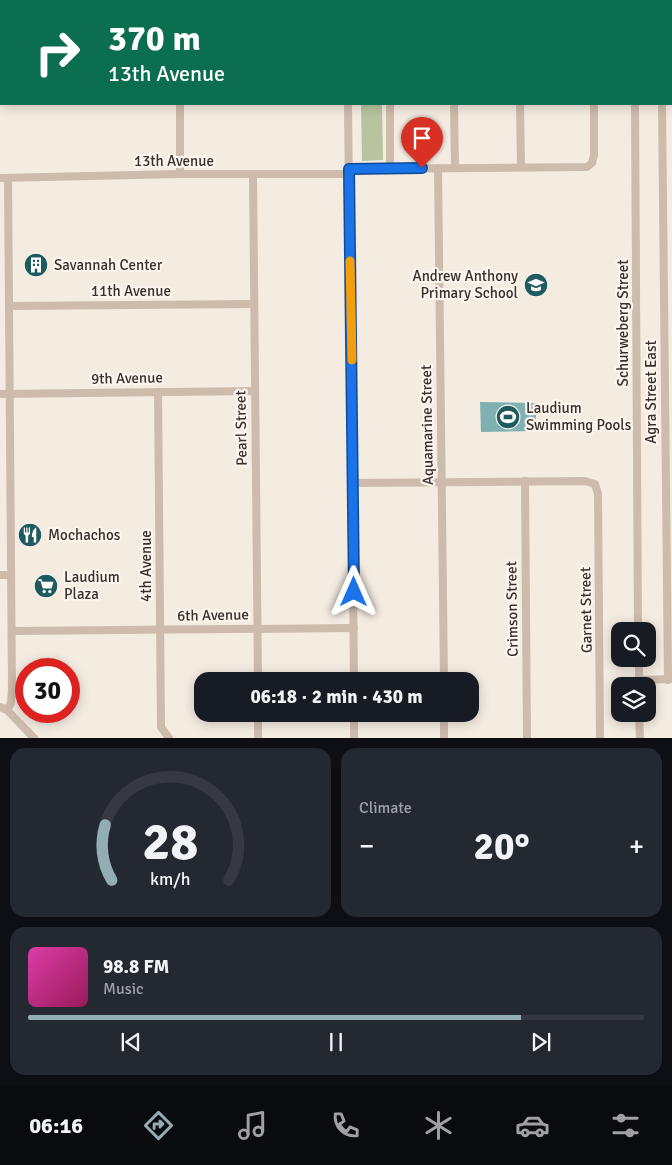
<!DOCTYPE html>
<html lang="en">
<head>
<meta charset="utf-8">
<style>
	body { margin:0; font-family:Signika,sans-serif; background:#242831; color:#f1f3f6; height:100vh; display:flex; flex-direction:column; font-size:19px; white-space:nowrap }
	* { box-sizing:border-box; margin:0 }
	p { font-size:16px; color:#9ea1a6 }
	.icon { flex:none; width:28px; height:28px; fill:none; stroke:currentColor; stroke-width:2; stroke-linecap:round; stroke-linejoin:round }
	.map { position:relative; height:738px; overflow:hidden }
	.panel { display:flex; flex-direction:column; gap:10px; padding:10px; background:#0d0f14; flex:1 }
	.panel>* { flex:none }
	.banner { position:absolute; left:0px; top:0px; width:672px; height:105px; box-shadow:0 2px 12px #0003; background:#0b6e4f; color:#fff; overflow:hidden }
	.fabs { position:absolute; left:611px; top:622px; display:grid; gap:10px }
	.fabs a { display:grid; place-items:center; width:45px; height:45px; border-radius:10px; background:#171b24; box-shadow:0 2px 12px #0003; font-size:25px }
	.speed { position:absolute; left:15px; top:658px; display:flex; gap:10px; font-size:25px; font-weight:700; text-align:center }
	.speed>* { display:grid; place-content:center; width:65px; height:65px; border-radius:50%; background:#171b24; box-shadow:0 2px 12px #0003; line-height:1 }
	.speed .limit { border:8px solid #d22; background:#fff; color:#111 }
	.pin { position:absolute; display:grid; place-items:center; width:42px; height:42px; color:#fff; margin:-51px -21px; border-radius:50% 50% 50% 0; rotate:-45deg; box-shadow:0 0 5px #0007 }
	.pin .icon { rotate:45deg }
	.me { position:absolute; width:55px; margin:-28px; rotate:0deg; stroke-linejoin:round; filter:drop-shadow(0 0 4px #0008) }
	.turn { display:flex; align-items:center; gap:18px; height:105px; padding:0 25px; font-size:22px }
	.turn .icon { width:65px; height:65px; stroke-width:2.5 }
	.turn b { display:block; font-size:35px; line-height:42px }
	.big { font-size:38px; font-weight:700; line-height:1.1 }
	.panel .tile { flex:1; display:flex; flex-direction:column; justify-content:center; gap:8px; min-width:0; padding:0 18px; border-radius:15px; background:#242831 }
	.panel .dial { align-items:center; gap:0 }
	.dial svg { height:130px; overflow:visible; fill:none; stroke:#363941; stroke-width:7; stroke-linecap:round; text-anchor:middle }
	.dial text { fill:#f1f3f6; stroke:none }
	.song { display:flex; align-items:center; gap:15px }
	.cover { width:60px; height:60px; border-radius:8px; background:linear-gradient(135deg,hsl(320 70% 55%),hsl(330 70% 35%)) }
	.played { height:5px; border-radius:2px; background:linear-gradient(90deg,#92aeb2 80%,#363941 80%) }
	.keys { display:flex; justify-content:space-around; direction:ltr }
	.heat { display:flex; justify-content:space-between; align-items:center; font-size:28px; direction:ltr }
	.panel .tiles { flex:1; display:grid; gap:10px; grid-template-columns:1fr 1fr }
	.tile:last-child { grid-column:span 2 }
	.trip { position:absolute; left:194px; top:672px; width:285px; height:50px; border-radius:15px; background:#171b24; box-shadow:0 2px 12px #0003; font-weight:700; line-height:50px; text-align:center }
	.dock { display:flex; height:80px; justify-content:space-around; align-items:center; background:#090b0e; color:#9ea1a6 }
	.dock .icon { width:35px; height:35px }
	.dock .selected { color:#92aeb2 }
	.dock b { font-size:22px; color:#f1f3f6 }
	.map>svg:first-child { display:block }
	.green { fill:#b8c4a0 }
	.water { fill:#7fb0b2 }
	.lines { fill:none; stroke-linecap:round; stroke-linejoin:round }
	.street { stroke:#cdbbac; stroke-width:8 }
	.route-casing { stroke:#114b97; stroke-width:12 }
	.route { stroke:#1a73e8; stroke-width:9 }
	.slow { stroke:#f59e0b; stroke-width:9 }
	.labels { text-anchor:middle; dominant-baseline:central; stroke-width:4.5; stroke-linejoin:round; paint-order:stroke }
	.street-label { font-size:15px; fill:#3b302b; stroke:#fbf5ee }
	.poi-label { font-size:15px; fill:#3b302b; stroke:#fbf5ee; text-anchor:start }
</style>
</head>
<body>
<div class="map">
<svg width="672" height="738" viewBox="0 0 672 738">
	<rect width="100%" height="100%" fill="#f4ebe1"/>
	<g class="green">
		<rect x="6" y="0" width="80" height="1"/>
		<path d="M361,104H382L383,160L362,161Z"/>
	</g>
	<path class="water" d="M480,402L536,403V431L481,432Z"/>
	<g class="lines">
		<g class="street">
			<path d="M0,0L1,44"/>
			<path d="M259,0V1"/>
			<path d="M347,0V1"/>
			<path d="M389,0V1"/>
			<path d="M452,0V1"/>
			<path d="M519,0V1"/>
			<path d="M594,0V1"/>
			<path d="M634,0V1"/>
			<path d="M661,0V1"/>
			<path d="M671,19H672"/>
			<path d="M180,104V174"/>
			<path d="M348,104L354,681"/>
			<path d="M390,104V168"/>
			<path d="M454,104L455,168"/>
			<path d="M520,104L521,167"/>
			<path d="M635,104L638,631"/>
			<path d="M662,104L668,680"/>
			<path d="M438,168L444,681"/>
			<path d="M349,169L587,167L592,163L594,155V104"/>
			<path d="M253,175L258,681"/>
			<path d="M0,178L180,174H349"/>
			<path d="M9,306L254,304"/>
			<path d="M158,392L161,727L169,738"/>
			<path d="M0,394L255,391"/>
			<path d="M525,481L527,738"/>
			<path d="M353,483L585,481L595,484L598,494L600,738"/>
			<path d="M0,575H11"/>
			<path d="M12,631L354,628"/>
			<path d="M639,659V686"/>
			<path d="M639,680L672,679"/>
			<path d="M0,707L7,710L34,738"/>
			<path d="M7,710L11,703L12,690L8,178"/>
			<path d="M258,714V738"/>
			<path d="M354,714V738"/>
			<path d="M444,714V738"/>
			<path d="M639,714L640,738"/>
		</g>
	</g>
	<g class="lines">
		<g class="route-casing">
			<path id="route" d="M354,592L349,169L422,168"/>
		</g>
		<use href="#route" class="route"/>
		<path class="slow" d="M350,261L352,360"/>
	</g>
	<defs>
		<g id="building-disc" transform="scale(1.25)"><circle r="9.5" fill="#1f5a5e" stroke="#fbf5ee"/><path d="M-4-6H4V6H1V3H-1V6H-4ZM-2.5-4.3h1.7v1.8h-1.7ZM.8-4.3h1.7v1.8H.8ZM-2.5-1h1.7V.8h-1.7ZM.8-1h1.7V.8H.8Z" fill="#fff"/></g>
		<g id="school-disc" transform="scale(1.25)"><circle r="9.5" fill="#1f5a5e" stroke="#fbf5ee"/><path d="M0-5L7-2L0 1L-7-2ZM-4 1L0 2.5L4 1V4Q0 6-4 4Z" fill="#fff"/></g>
		<g id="stadium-disc" transform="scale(1.25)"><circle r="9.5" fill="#1f5a5e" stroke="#fbf5ee"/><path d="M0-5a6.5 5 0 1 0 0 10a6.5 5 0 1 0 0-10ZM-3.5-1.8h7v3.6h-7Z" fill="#fff"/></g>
		<g id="restaurant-disc" transform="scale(1.25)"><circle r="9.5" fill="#1f5a5e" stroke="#fbf5ee"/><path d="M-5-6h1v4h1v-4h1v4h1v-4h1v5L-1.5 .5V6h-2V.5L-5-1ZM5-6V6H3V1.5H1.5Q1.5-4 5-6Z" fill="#fff"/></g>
		<g id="supermarket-disc" transform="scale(1.25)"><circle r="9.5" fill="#1f5a5e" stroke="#fbf5ee"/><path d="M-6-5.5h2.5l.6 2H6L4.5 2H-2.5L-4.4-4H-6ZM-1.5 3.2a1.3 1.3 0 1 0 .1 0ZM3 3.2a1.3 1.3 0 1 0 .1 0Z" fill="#fff"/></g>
	</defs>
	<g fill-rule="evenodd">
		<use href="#building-disc" x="36" y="265"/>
		<use href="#school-disc" x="536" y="285"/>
		<use href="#stadium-disc" x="508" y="417"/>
		<use href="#restaurant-disc" x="30" y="535"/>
		<use href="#supermarket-disc" x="46" y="586"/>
	</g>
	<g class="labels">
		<g class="street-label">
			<text x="174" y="161">13th Avenue</text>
			<text x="131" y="291">11th Avenue</text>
			<text transform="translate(623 323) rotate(-90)">Schurweberg Street</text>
			<text transform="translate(127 378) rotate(-1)">9th Avenue</text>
			<text transform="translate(651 392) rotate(-90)">Agra Street East</text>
			<text transform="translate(427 425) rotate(-91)">Aquamarine Street</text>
			<text transform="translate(241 428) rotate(-91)">Pearl Street</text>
			<text transform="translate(146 566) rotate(-90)">4th Avenue</text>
			<text transform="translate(512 609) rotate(-91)">Crimson Street</text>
			<text transform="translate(586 610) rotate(-91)">Garnet Street</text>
			<text transform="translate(213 615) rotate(-1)">6th Avenue</text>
		</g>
		<g class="poi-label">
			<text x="54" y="265">Savannah Center</text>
			<text x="518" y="276" text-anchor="end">Andrew Anthony<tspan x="518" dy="17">Primary School</tspan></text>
			<text x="526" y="408">Laudium<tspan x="526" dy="17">Swimming Pools</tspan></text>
			<text x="48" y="535">Mochachos</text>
			<text x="64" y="577">Laudium<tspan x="64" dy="17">Plaza</tspan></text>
		</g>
	</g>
</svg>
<div class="fabs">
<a><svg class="icon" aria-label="search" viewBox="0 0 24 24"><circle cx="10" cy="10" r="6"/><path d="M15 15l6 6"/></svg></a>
<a><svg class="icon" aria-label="layers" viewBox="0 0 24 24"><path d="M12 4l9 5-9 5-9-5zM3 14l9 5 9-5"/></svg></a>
</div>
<div class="speed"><div class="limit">30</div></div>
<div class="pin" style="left:422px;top:168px;background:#d93025"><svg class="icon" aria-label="arrive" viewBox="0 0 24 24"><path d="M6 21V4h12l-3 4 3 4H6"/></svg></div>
<svg class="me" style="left:354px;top:592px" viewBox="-20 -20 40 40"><path d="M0-17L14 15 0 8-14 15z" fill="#1a73e8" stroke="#fff" stroke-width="4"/></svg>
<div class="trip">06:18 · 2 min · 430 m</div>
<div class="banner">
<div class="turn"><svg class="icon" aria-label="right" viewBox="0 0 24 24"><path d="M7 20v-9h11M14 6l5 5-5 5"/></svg><div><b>370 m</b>13th Avenue</div></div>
</div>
</div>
<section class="panel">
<div class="tiles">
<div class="tile dial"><svg viewBox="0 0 100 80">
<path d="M14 69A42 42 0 1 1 86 69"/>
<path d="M14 69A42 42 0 0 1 10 35" stroke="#92aeb2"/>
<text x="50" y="56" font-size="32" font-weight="700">28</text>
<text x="50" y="72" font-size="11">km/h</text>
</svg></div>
<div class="tile"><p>Climate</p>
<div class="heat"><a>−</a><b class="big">20°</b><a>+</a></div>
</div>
<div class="tile">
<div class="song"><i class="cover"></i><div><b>98.8 FM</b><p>Music</p></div></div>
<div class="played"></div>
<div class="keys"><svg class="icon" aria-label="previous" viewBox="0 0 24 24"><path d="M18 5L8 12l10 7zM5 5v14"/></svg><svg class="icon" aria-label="pause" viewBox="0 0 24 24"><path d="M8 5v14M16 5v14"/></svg><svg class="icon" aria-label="next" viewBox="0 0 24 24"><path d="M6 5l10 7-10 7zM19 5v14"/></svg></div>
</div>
</div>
</section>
<nav class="dock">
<b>06:16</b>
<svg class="icon selected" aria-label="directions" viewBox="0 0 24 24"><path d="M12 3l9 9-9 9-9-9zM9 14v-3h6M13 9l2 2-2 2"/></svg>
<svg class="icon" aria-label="music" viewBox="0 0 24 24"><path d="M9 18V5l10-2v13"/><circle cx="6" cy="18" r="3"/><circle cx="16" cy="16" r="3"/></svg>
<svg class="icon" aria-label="phone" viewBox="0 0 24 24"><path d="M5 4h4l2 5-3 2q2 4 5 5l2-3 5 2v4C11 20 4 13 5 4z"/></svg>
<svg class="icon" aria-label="climate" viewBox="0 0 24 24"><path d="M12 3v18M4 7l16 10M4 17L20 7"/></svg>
<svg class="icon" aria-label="car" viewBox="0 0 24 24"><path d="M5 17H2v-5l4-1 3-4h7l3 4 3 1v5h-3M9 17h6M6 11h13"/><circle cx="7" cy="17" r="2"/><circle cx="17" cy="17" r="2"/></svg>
<svg class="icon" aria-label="filters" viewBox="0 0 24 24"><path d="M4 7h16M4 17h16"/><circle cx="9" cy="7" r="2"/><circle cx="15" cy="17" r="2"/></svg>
</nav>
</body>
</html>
